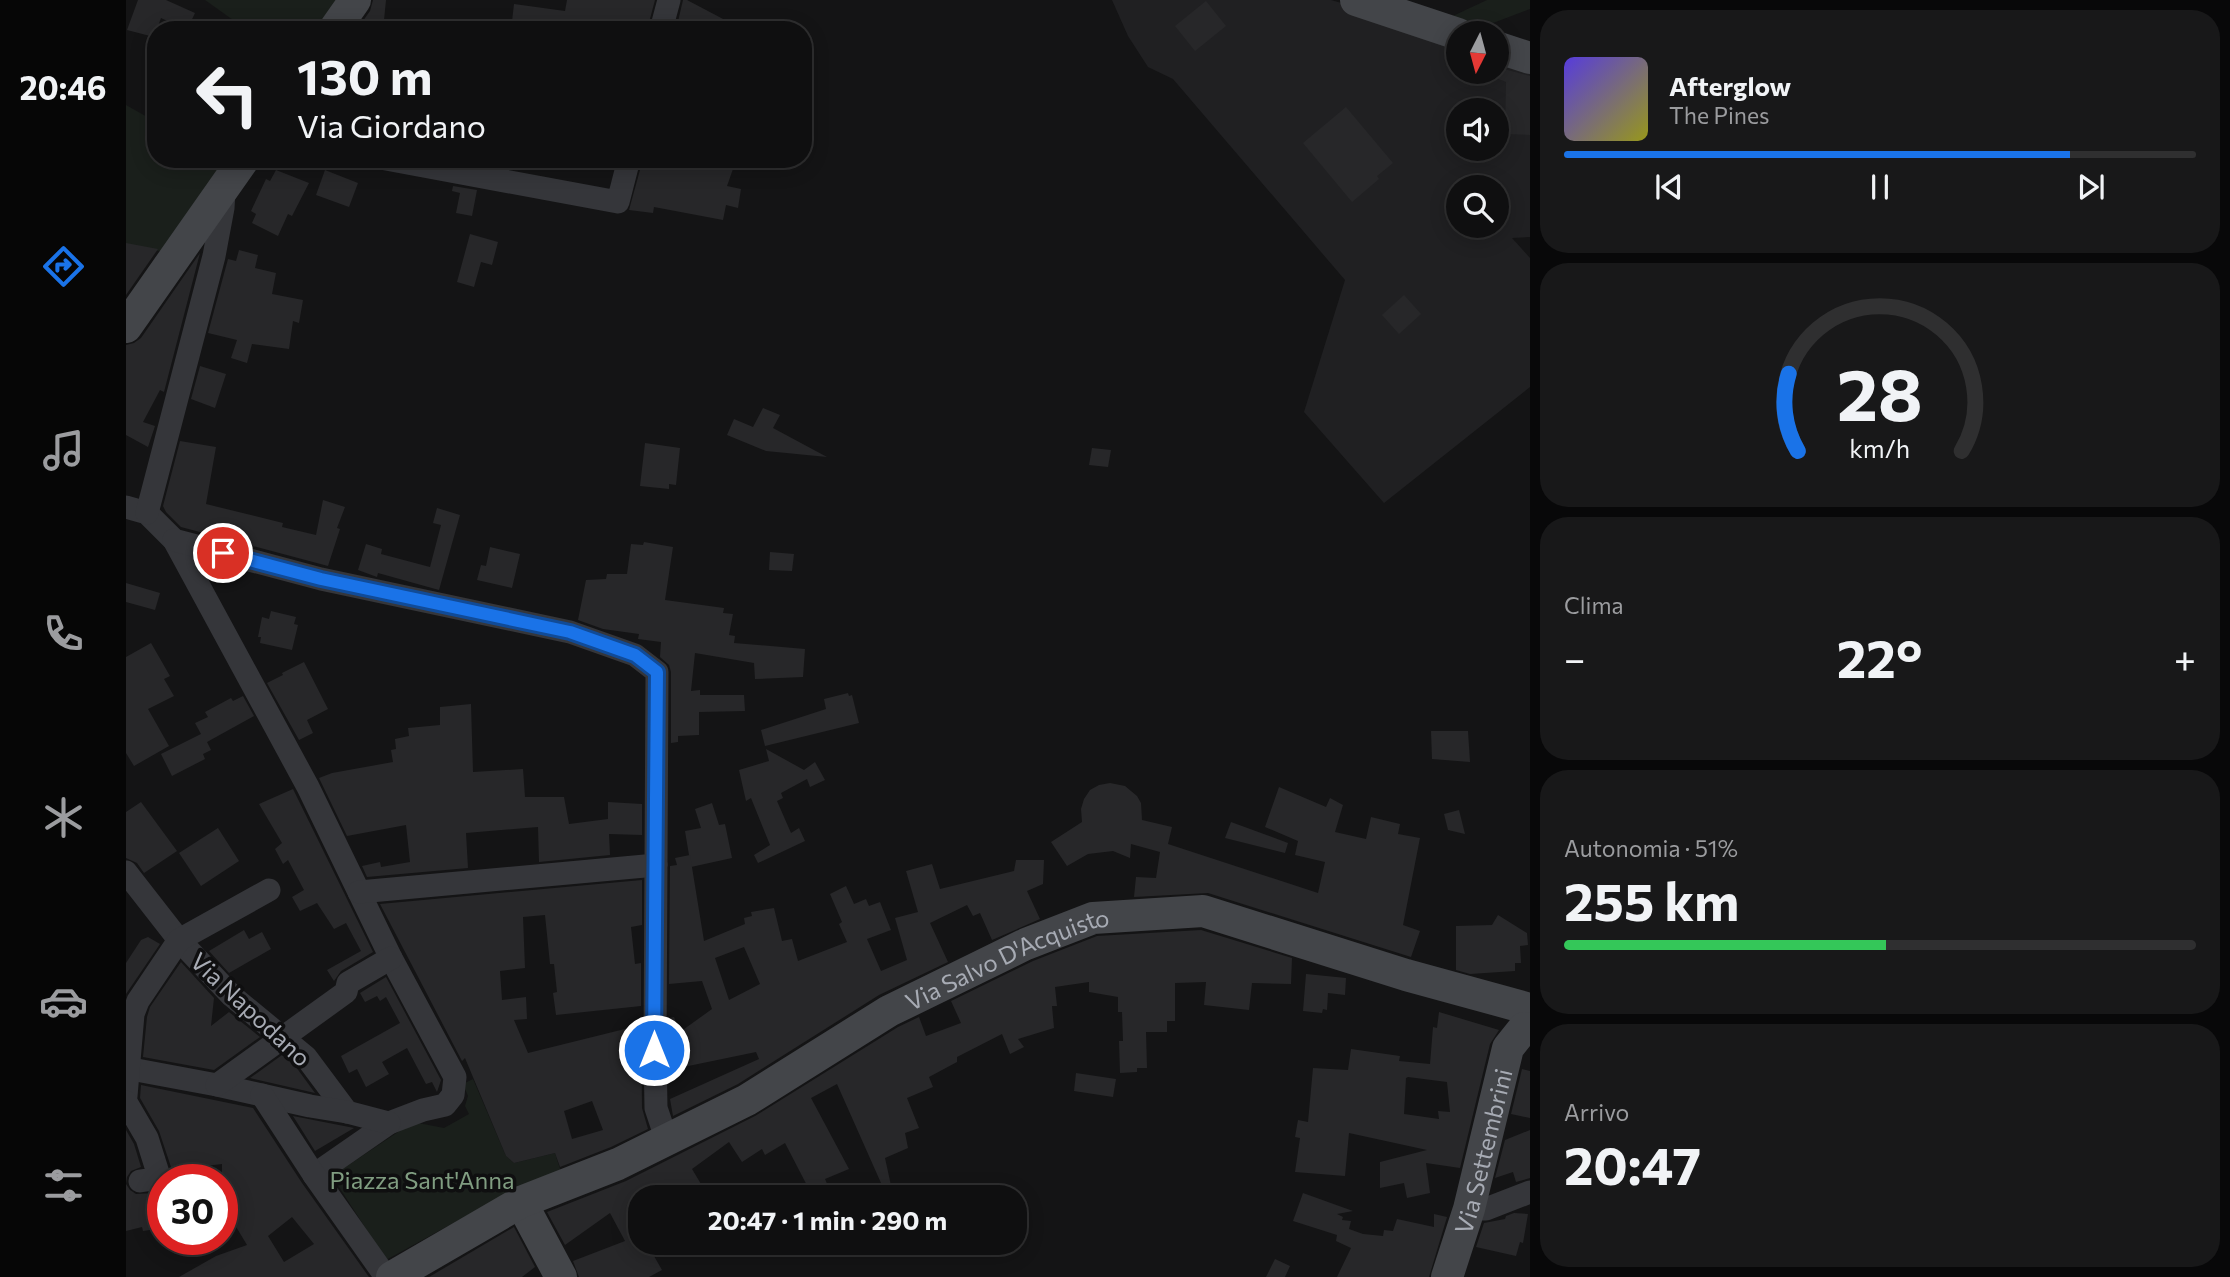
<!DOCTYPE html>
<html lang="it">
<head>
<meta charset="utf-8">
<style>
	body { margin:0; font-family:Commissioner,sans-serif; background:#181819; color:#f1f3f6; height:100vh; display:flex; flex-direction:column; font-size:26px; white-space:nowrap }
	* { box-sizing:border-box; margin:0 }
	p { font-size:23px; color:#9b9c9f }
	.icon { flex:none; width:38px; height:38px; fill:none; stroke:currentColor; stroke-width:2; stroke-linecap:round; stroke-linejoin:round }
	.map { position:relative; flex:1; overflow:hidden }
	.sheet { display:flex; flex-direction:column; gap:10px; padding:10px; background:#080809; width:700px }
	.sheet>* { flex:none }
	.guide { position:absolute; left:21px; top:21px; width:665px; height:147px; border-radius:28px; box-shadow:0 4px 18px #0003,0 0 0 2px #2f2f30; background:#0f0f10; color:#f1f3f6; overflow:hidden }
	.needle { width:46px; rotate:186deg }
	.fabs { position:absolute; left:1320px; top:21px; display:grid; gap:14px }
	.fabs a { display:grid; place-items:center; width:63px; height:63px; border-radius:50%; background:#0f0f10; box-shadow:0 4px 18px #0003,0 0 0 2px #2f2f30; font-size:35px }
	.speed { position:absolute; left:21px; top:1164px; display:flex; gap:14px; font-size:35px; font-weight:700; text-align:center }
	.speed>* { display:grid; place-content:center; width:91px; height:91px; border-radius:50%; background:#0f0f10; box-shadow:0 4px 18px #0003,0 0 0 2px #2f2f30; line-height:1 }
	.speed .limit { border:10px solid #d22; background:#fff; color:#111 }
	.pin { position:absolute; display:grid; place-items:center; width:60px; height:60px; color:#fff; margin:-30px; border:4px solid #fff; border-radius:50%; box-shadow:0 2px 7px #0007 }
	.me { position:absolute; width:77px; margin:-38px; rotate:0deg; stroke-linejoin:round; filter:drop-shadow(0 0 5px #0008) }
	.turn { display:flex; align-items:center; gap:24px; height:147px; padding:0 35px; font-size:32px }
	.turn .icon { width:91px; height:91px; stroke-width:2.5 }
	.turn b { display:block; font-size:49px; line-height:60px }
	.big { font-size:52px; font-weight:700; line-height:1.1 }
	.sheet .widget { flex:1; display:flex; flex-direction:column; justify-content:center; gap:10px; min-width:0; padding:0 24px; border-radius:28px; background:#181819 }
	.sheet .dial { align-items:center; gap:0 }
	.dial svg { height:182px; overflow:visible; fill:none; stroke:#2f2f30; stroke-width:7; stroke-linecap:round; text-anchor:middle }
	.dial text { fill:#f1f3f6; stroke:none }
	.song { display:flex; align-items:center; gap:21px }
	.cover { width:84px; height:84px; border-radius:10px; background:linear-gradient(135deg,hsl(250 70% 55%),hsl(60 70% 35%)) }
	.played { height:7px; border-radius:4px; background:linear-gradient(90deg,#1a73e8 80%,#2f2f30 80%) }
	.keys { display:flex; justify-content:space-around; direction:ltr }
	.heat { display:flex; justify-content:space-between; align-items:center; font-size:38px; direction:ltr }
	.charge { height:10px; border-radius:5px; background:linear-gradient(90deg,#34c759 51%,#2f2f30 0) }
	.trip { position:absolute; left:502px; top:1185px; width:399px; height:70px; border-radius:28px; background:#0f0f10; box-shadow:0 4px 18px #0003,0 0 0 2px #2f2f30; font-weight:700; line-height:70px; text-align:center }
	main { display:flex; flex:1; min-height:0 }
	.menu { display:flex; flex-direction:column; width:126px; justify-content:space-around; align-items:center; background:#060606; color:#9b9c9f }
	.menu .icon { width:49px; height:49px }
	.menu .selected { color:#1a73e8 }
	.menu b { font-size:32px; color:#f1f3f6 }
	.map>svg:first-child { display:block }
	.built { fill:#202022; fill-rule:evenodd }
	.green { fill:#1a1f1b }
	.building { fill:#272729; fill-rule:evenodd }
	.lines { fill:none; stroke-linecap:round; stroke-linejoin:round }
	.street { stroke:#35363a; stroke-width:23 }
	.secondary { stroke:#434549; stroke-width:32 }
	.route-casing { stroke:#114b97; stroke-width:18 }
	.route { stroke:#1a73e8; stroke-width:12 }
	.labels { text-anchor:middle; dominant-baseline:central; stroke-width:7; stroke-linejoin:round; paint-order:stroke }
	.street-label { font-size:24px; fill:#a7abb4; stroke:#0f0f10 }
	.park-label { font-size:24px; fill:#809d81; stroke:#0f0f10 }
</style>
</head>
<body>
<main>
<nav class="menu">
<b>20:46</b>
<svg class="icon selected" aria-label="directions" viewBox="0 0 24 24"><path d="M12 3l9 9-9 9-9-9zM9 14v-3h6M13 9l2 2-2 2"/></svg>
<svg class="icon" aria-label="music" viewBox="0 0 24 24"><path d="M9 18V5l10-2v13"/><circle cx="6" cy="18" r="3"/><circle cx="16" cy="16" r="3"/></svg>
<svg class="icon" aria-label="phone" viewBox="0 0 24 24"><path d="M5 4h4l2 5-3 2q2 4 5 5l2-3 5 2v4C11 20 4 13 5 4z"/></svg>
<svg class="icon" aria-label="climate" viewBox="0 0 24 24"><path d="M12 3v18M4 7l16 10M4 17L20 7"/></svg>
<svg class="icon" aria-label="car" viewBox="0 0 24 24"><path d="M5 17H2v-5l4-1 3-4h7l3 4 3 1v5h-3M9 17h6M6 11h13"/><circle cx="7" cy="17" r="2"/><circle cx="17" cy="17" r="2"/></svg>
<svg class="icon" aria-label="filters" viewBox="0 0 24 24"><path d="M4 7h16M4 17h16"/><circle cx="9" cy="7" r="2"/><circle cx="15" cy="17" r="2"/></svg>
</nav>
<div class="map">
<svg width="1404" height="1277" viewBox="0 0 1404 1277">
	<rect width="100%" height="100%" fill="#141415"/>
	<path class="built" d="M986,0H1205L1236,9L1332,46V72H1370V56L1404,65V237L1386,238L1404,258V387L1258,503L1178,412L1219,280L1047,79L1022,67L1002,36ZM1332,110H1370V149H1332ZM1332,187H1370V226H1332Z"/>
	<g class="green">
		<path d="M79,0H219L198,30H121Z"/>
		<path d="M1361,0H1404V9L1346,31L1316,21Z"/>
		<path d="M0,105L30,122V159H97L104,162L42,252L0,247Z"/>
		<path d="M347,1079L380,1156L388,1163L429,1153L435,1172L382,1193L260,1260L206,1176L287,1122L318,1128L343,1114L339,1106L342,1096L337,1084Z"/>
	</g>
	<g class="building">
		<path d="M12,0H40L69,13L61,30L35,18L28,37L1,30Z"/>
		<path d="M247,0H260L257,30L234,25L244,11Z"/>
		<path d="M441,0H529L521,30H480L461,25L460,30H439L414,23V28L403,26V30H385L388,4L439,11Z"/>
		<path d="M557,0H561L618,30H550Z"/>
		<path d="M1080,1L1100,26L1069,51L1049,26Z"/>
		<path d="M1371,67L1404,76V135L1379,134L1380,82L1370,78Z"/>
		<path d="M1220,107L1267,163L1251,176L1253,179L1226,202L1177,143Z"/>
		<path d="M338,159H399L398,170Z"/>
		<path d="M517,159H533L548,163V159H593L591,165L607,169L601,186L615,189L612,208L600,205L597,220L528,207L527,213L503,210Z"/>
		<path d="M150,170L183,183L166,216L162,214L152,236L126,223L130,214L125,211L140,179L144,181Z"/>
		<path d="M199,170L232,183L223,207L190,195Z"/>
		<path d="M327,186L351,190L346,216L330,213L334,193L326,191Z"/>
		<path d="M344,234L372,242L366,265L355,262L348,287L331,282Z"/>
		<path d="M0,243L32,249L0,295Z"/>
		<path d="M113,250L132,255L129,268L150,273L146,294L177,300L173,323L167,321L163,349L126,344L121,363L105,358L111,340L82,333L102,259L110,261Z"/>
		<path d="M74,253L38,392L34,390L17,422L29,426L22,447L0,435V345L8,343L15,338Z"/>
		<path d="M1278,295L1295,314L1273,334L1256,315Z"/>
		<path d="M74,366L100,374L89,408L65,399Z"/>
		<path d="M637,408L654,415L647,428L701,457L640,451L601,435L608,419L627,427Z"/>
		<path d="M54,441L90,447L80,504L157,523L156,527L190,535L197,500L219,507L211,528L214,529L202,566L55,527L40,512L37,506Z"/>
		<path d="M519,443L554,448L550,485L543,484V489L514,486Z"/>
		<path d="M966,448L985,450L982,467L963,465Z"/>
		<path d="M311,508L334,515L313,590L252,573L251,577L232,570L240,544L256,549L255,554L304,567L315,525L307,523Z"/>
		<path d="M518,542L547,547L539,600L598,608L597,613L607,614L603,635L609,636L608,643L679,649L677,677L629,679L628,663L569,653L565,691L574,690V695H618L619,711L573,712V735L552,736V742L545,743V672L543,665L534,657L535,642L512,639L513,634L477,629L452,620L460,580L480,579L481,574H501L505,544L517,545Z"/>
		<path d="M364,547L394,554L386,588L351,580L355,565L360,566Z"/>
		<path d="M644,552L668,554L666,571L643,570Z"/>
		<path d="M0,583L34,593L29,610L0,602Z"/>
		<path d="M145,611L170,617L168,624L172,625L166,650L134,643L135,637H132L136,617L143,619Z"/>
		<path d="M25,643L44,676L38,679L48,696L22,709L43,746L8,766L0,753V657Z"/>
		<path d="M178,662L202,709L181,720L187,733L173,740L141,683L157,675L156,673Z"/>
		<path d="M722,693L723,696L726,695L733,723L639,746L635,730L700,709L698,699Z"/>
		<path d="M117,696L128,716L81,742L85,750L77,754L79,759L46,776L35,754L75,734L69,723L82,717L79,712L105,698L107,701Z"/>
		<path d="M345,704L347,772L397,769L399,797H438L443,824L482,819V802L516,804V835L483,834L484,855L413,862L412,827L340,833L342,868L241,877L236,866L254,862L255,867L284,862L280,825L221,836L193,778L206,773L267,762L265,750L270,749L269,739L283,736L282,728L314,725V707Z"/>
		<path d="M1305,731H1342L1344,762L1306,759Z"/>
		<path d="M640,749L678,770L689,762L699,780L684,787L681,779L655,793L657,798L651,801L665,833L673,828L679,841L632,863L628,855L644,845L625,798L620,801L613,770L643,761Z"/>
		<path d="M984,783L999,786L1011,796L1015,803L1016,820L1046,827L1042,844L1192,893L1199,862L1169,855L1172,841L1139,827L1153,787L1200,807L1204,798L1217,805L1209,832L1240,839L1245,817L1274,824L1272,834L1294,838L1277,925L1294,931L1285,957L1082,893L1008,897L1010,877L1030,878L1034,852L1005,844L1004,858L987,851L962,854L941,866L925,842L956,822L955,809L958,799L964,790L973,785Z"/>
		<path d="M167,789L247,952L215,971L208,981L201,970L235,951L220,923L208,929L191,903L174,911L166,897L178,890L162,860L157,864L149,849L156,843L133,804Z"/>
		<path d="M15,802L51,851L18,873L11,863L0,858V812Z"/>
		<path d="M586,803L593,825L599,824L606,858L565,867L559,831L575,828L569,809Z"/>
		<path d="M1333,810L1339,834L1322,830L1318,814Z"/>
		<path d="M1105,822L1162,843L1159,853L1099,838Z"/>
		<path d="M92,828L113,861L75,886L53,853Z"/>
		<path d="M564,855L578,941L619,924L618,918L626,916L625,912L648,908L656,941L666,939L672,961L721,942L713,924L716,922L704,894L720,886L728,904L740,899L743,906L754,902L765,930L741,939L755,971L781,960L769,918L792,912L780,871L806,864L814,889L888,871L890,860H918L917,884L901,891L914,919L866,940L854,913L847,916L841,905L804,923L822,962L753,995L612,1084L547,1116L544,1099L633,1059L630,1052L543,1070V1018L548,1017L554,1032L586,1009L576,981L543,984L544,866L551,865L549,858ZM618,947L634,984L603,1000L589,958Z"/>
		<path d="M516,880V925L505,927L509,964L515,963V1006L430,1015L427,993L431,992L428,964H424L419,915L397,917L399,968L374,971L376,1000L400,997L401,1019L388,1020L402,1053L515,1025L516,1108L522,1129L485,1147L434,1167L429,1153L388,1163L380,1156L339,1058L336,1061L254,904ZM466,1101L477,1130L446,1139L438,1111Z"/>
		<path d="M1372,915L1401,933L1402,945L1394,946L1395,963H1389V971L1344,974L1330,970V926L1366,925Z"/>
		<path d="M118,930L123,939L136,932L145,949L103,973L83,951Z"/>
		<path d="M1075,930L1166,958L1165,984L1126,983L1123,1010L1078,1005L1080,982L1049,983V1021H1041V1032H1020L1021,1068H1011V1072L994,1073L993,1041H997L996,1012H992V997L963,992V982L929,987L931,1006H926L928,1028L892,1039L898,1047L884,1054L876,1034L831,1057V1062L803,1077L807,1087L781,1098L793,1128L779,1133L782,1148L759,1158L766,1190L759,1192L711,1084L685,1098L723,1169L699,1179L707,1197H687L659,1143L639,1155L636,1149L616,1162L603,1142L566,1169L578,1189L568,1197H514V1242H520L536,1270L523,1277H453L447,1261L499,1241L484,1213L439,1245L421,1212L500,1181L629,1116L772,1027L793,1017L800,1036L835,1023L825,1001L907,961L971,936Z"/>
		<path d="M22,937L34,944L0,994V963L15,940Z"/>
		<path d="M55,962L88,998L85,1026L103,1012L134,1037L88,1070L17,1057L21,1017L24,1007Z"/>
		<path d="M1180,974L1220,978L1219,995L1202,993L1201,1010L1197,1009L1196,1013L1177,1011Z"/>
		<path d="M260,977L315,1080L311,1092L306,1082L300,1084L281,1048L256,1062L263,1074L240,1087L231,1069L223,1073L215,1056L274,1023L260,997L254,1001L251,996L239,1002L234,993Z"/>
		<path d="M1313,1012L1373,1030L1364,1044L1334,1168L1300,1163L1304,1193L1281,1198L1278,1183L1254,1188V1162L1301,1150L1223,1133L1219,1176L1169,1172L1174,1138L1169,1137L1172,1120L1182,1122L1187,1068L1222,1070L1225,1049L1274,1056L1273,1061L1304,1064L1307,1027L1311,1028ZM1282,1077L1321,1082L1324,1112L1312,1111L1313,1119L1278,1114L1280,1078Z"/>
		<path d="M156,1055L170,1067L189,1093L124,1078Z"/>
		<path d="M1396,1069L1404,1071V1118L1385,1114Z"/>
		<path d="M950,1073L990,1079L987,1097L948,1091Z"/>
		<path d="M15,1085L127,1108L176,1183L243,1277H53L90,1256L121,1245L106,1220L102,1221L101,1208L96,1209V1164L46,1170L33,1131L14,1098ZM166,1217L188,1244L158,1262L142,1236Z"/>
		<path d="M167,1116L218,1126L228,1128L189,1151Z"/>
		<path d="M0,1130L8,1144L15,1167L5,1171L1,1177L0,1184L4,1190L10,1194L29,1193L37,1189V1228L17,1231L16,1227L0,1231Z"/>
		<path d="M1404,1130V1178L1390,1182L1387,1172L1369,1178L1379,1140Z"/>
		<path d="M1177,1193L1227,1211L1211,1214L1217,1217L1216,1220L1225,1221L1223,1229L1237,1234L1257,1236L1258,1230L1267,1231L1271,1219L1308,1227V1214L1321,1217L1303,1277H1211L1225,1248L1210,1241L1211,1235L1167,1221Z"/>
		<path d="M1388,1213L1402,1214L1397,1243L1394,1242L1390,1256L1350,1247L1358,1223L1379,1219L1380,1216Z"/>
		<path d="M388,1227L409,1267L396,1277H303Z"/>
		<path d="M1149,1259L1164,1266L1159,1277H1140Z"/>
	</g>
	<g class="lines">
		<g class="street">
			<path d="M535,30L543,0"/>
			<path d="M260,159L492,202L503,159"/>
			<path d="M0,507L21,513L48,540L182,787L265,958L329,1077L327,1095L319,1105L297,1110L263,1123L188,1175"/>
			<path d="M21,513L88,256L97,208L98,191"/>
			<path d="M48,540L195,579L444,632L509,655L531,672L529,1050L530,1108L541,1141"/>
			<path d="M0,872L53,940L106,996L180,1057L221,1112"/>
			<path d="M233,892L530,865"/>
			<path d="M0,1068L91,1085L184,1106L221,1112L263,1123"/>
			<path d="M91,1085L220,992L222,983L265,958"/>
			<path d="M136,1095L188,1175L260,1277"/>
			<path d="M0,1096L7,1014L12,1001L53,940L143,890"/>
			<path d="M0,1102L21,1138L32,1173L27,1179L14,1181"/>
			<path d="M1343,1209H1360L1404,1192"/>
		</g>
		<g class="secondary">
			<path d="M1230,0L1332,34"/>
			<path d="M208,30L229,0"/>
			<path d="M1370,47L1404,58"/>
			<path d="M0,327L118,159"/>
			<path d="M395,1202L435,1277"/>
			<path id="s1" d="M266,1277L395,1202L492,1164L621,1100L763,1011L900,944L967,918L1077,911L1280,975L1404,1009"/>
			<path id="s2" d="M1321,1277L1343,1209L1382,1048L1398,1028L1404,1029"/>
		</g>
	</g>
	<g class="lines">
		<g class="route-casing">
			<path id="route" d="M97,553L195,579L444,632L509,655L531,672L528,1050"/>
		</g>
		<use href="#route" class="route"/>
	</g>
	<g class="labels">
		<g class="street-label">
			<text stroke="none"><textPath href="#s1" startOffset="695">Via Salvo D'Acquisto</textPath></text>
			<text transform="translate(125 1009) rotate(43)">Via Napodano</text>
			<text stroke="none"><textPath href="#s2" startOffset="131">Via Settembrini</textPath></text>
		</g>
		<g class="park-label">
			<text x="296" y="1179">Piazza Sant'Anna</text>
		</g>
	</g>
</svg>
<div class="fabs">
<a><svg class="needle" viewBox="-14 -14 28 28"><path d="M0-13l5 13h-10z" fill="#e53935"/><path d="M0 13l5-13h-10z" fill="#9b9c9f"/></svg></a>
<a><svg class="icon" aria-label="sound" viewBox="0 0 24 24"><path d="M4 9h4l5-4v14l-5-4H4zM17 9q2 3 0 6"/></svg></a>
<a><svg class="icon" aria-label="search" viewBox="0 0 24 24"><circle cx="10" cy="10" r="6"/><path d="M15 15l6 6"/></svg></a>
</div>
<div class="speed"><div class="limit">30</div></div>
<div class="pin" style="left:97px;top:553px;background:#d93025"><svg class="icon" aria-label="arrive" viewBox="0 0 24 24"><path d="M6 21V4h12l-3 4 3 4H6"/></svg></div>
<svg class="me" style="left:528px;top:1050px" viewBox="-20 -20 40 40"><circle r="17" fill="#1a73e8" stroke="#fff" stroke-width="3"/><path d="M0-11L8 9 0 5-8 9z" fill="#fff"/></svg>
<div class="trip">20:47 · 1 min · 290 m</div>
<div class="guide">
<div class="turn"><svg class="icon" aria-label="left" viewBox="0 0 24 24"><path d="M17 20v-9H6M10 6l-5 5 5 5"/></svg><div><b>130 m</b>Via Giordano</div></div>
</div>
</div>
<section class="sheet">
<div class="widget">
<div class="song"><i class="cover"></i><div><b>Afterglow</b><p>The Pines</p></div></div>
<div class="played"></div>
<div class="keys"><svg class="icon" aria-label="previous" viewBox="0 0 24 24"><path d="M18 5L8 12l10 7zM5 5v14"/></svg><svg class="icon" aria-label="pause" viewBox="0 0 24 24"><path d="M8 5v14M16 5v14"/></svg><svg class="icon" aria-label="next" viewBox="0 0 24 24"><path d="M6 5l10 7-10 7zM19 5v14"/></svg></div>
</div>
<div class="widget dial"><svg viewBox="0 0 100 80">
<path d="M14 69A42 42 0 1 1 86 69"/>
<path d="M14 69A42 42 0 0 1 10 35" stroke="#1a73e8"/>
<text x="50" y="56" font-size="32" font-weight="700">28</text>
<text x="50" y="72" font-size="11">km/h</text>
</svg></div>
<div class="widget"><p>Clima</p>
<div class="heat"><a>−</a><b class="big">22°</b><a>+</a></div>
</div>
<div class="widget"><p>Autonomia · 51%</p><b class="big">255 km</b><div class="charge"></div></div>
<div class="widget"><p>Arrivo</p><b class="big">20:47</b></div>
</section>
</main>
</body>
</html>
